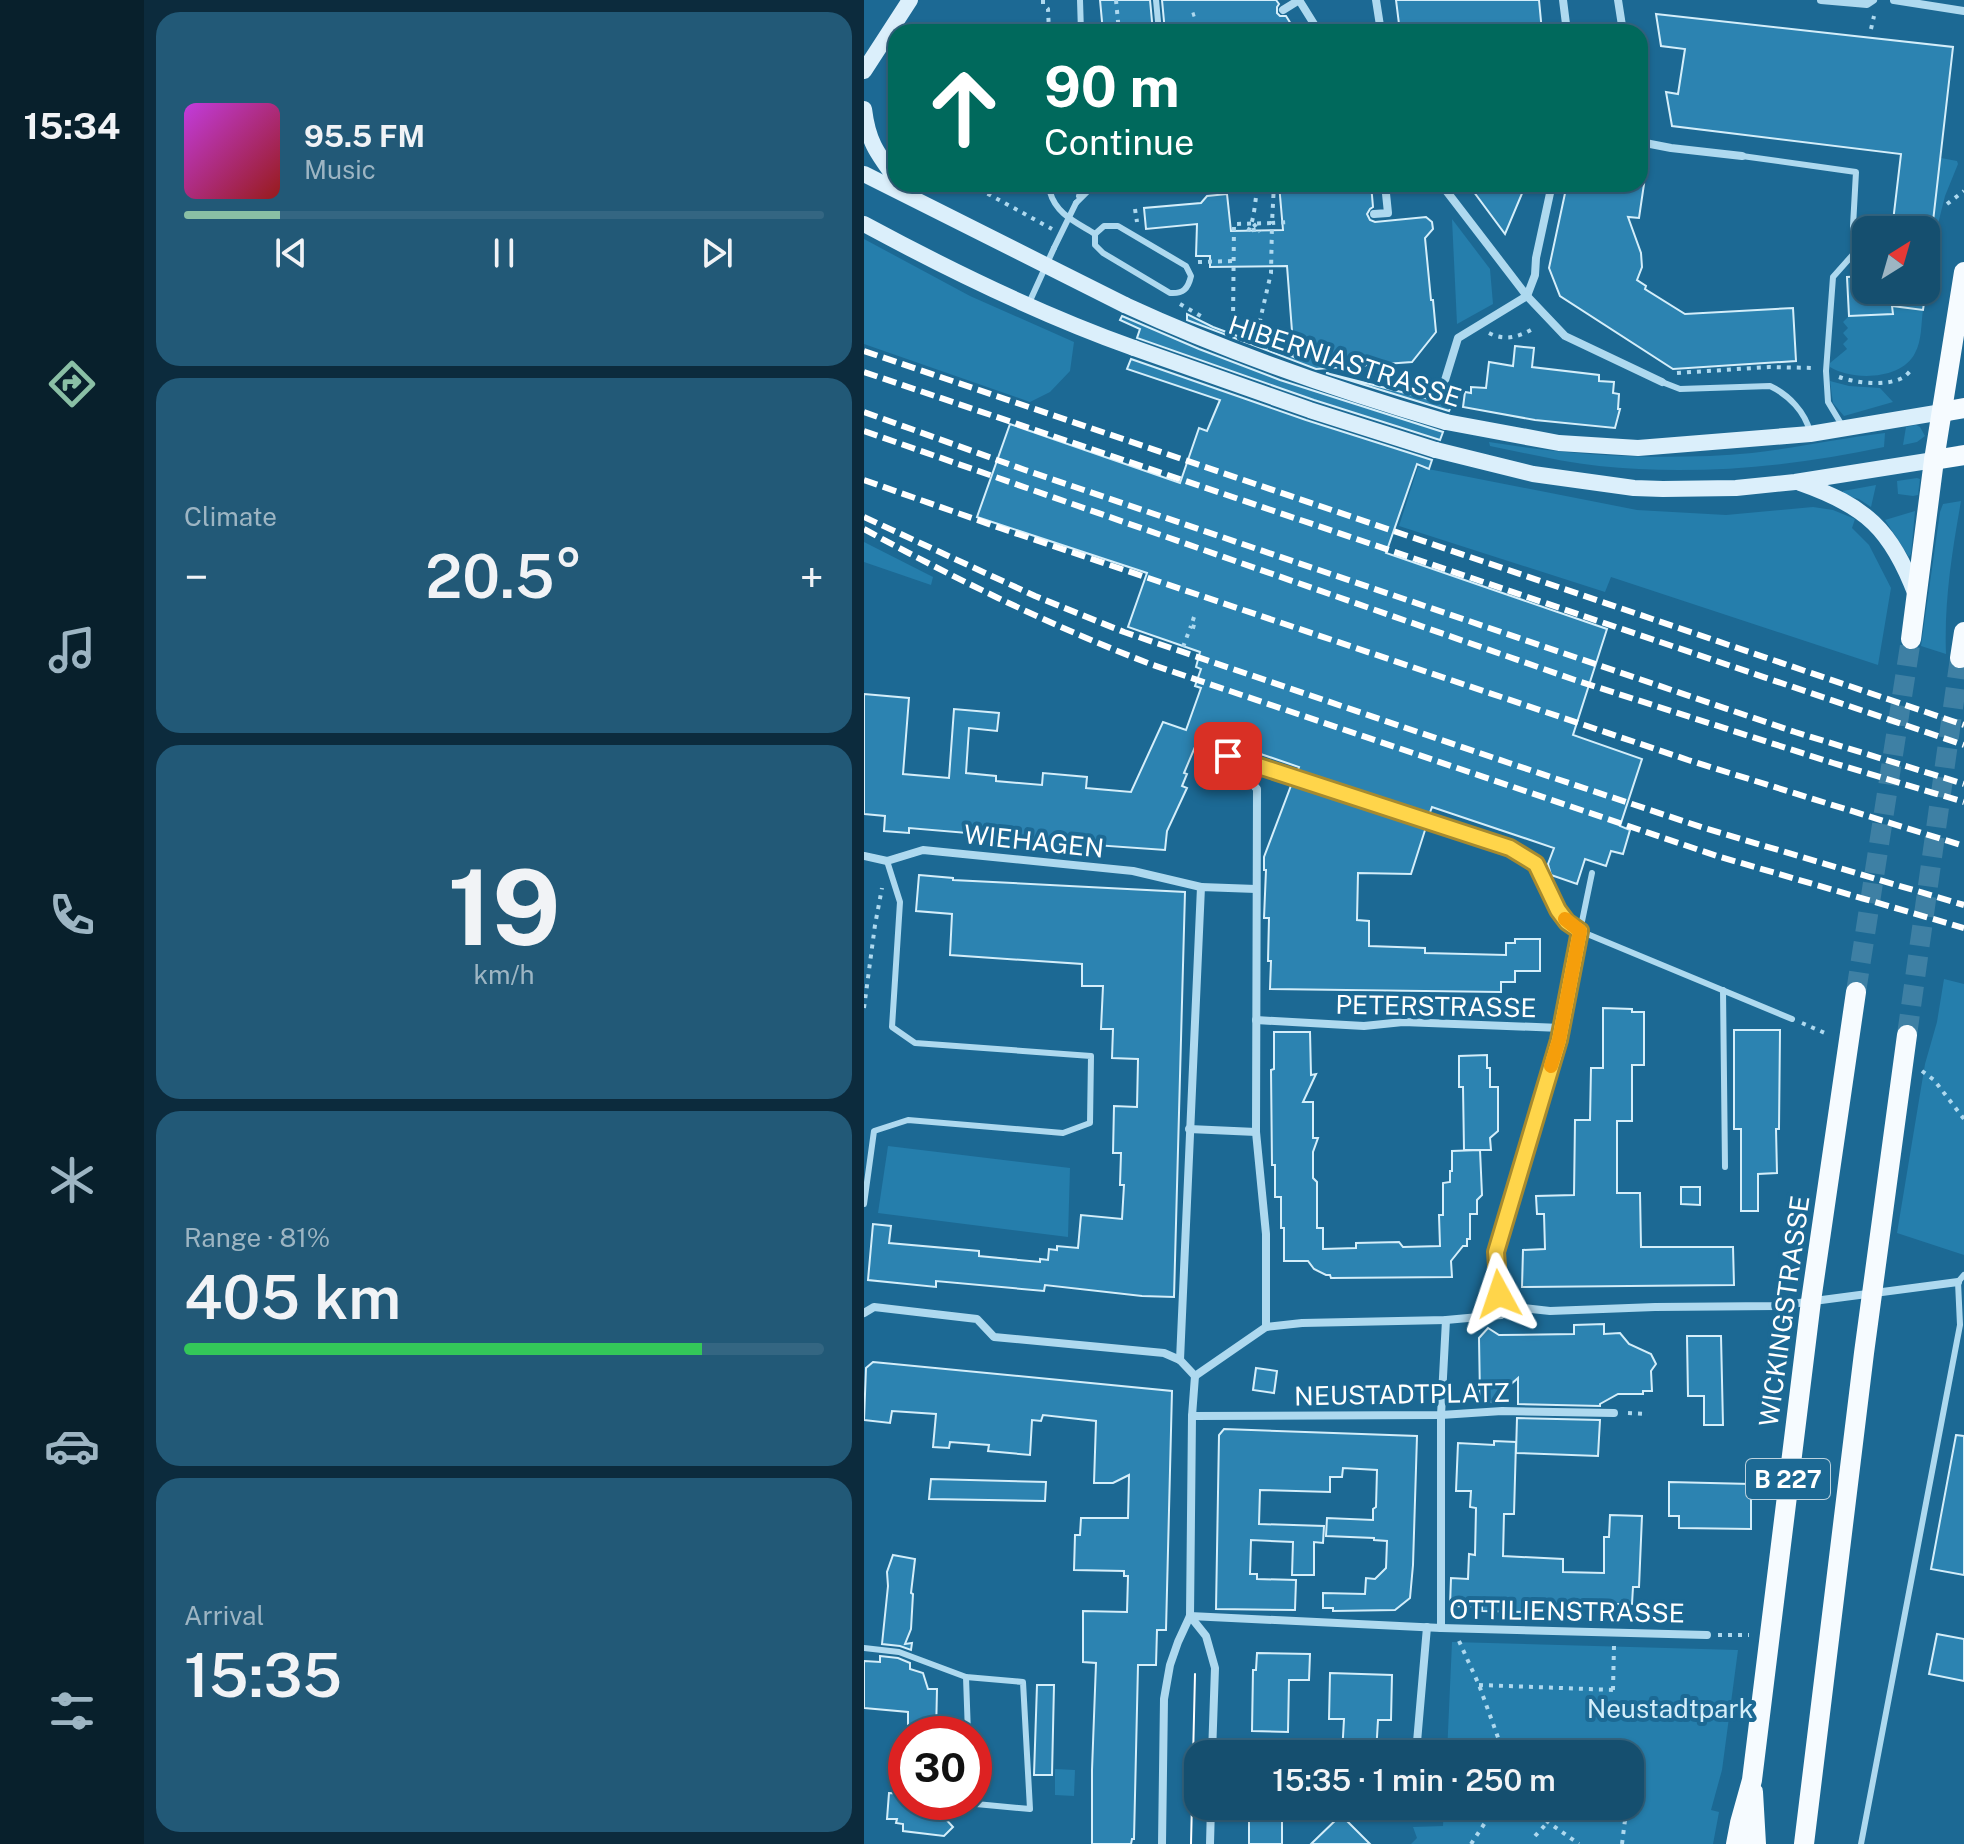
<!DOCTYPE html>
<html lang="en">
<head>
<meta charset="utf-8">
<style>
	body { margin:0; font-family:"Public Sans",sans-serif; background:#225977; color:#f1f3f6; height:100vh; display:flex; flex-direction:column; font-size:30px; white-space:nowrap }
	* { box-sizing:border-box; margin:0 }
	p { font-size:26px; color:#9db5c3 }
	.icon { flex:none; width:44px; height:44px; fill:none; stroke:currentColor; stroke-width:2; stroke-linecap:round; stroke-linejoin:round }
	.map { position:relative; flex:1; overflow:hidden }
	.sheet { display:flex; flex-direction:column; gap:12px; padding:12px; background:#0c2b3d; width:720px }
	.sheet>* { flex:none }
	.guide { position:absolute; left:24px; top:24px; width:760px; height:168px; border-radius:24px; box-shadow:0 2px 6px #0004,0 0 0 2px #346682; background:#00695c; color:#fff; overflow:hidden }
	.needle { width:52px; rotate:37deg }
	.fabs { position:absolute; left:988px; top:216px; display:grid; gap:16px }
	.fabs a { display:grid; place-items:center; width:88px; height:88px; border-radius:16px; background:#154f6f; box-shadow:0 2px 6px #0004,0 0 0 2px #346682; font-size:40px }
	.speed { position:absolute; left:24px; top:1716px; display:flex; gap:16px; font-size:40px; font-weight:700; text-align:center }
	.speed>* { display:grid; place-content:center; width:104px; height:104px; border-radius:50%; background:#154f6f; box-shadow:0 2px 6px #0004,0 0 0 2px #346682; line-height:1 }
	.speed .limit { border:12px solid #d22; background:#fff; color:#111 }
	.pin { position:absolute; display:grid; place-items:center; width:68px; height:68px; color:#fff; margin:-34px; border-radius:16px; box-shadow:0 4px 12px #0006 }
	.me { position:absolute; width:88px; margin:-44px; rotate:355deg; stroke-linejoin:round; filter:drop-shadow(0 0 6px #0008) }
	.turn { display:flex; align-items:center; gap:28px; height:168px; padding:0 24px; font-size:36px }
	.turn .icon { width:104px; height:104px; stroke-width:2.5 }
	.turn b { display:block; font-size:56px; line-height:68px }
	.big { font-size:60px; font-weight:600; line-height:1.1 }
	.sheet .widget { flex:1; display:flex; flex-direction:column; justify-content:center; gap:12px; min-width:0; padding:0 28px; border-radius:24px; background:#225977 }
	.sheet .dial { align-items:center; gap:0 }
	.dial b { font-size:104px; line-height:1 }
	.song { display:flex; align-items:center; gap:24px }
	.cover { width:96px; height:96px; border-radius:12px; background:linear-gradient(135deg,hsl(290 70% 55%),hsl(0 70% 35%)) }
	.played { height:8px; border-radius:4px; background:linear-gradient(90deg,#8abfa5 15%,#346682 15%) }
	.keys { display:flex; justify-content:space-around; direction:ltr }
	.heat { display:flex; justify-content:space-between; align-items:center; font-size:44px; direction:ltr }
	.charge { height:12px; border-radius:6px; background:linear-gradient(90deg,#34c759 81%,#346682 0) }
	.trip { position:absolute; left:320px; top:1740px; width:460px; height:80px; border-radius:24px; background:#154f6f; box-shadow:0 2px 6px #0004,0 0 0 2px #346682; font-weight:600; line-height:80px; text-align:center }
	main { display:flex; flex:1; min-height:0 }
	.tabs { display:flex; flex-direction:column; width:144px; justify-content:space-around; align-items:center; background:#08202c; color:#9db5c3 }
	.tabs .icon { width:56px; height:56px }
	.tabs .current { color:#8abfa5 }
	.tabs b { font-size:36px; color:#f1f3f6 }
	.map>svg:first-child { display:block }
	.green { fill:#257eac }
	.building { fill:#2c83b1; stroke:#d4eefa; stroke-width:2 }
	.lines { fill:none; stroke-linecap:round; stroke-linejoin:round }
	.primary-tunnel { stroke:#3e80a4; stroke-width:20; stroke-dasharray:20 10; stroke-linecap:butt }
	.path { stroke:#aed9ef; stroke-width:4; stroke-dasharray:4 6; stroke-linecap:butt }
	.lane { stroke:#aed9ef; stroke-width:6 }
	.street { stroke:#aed9ef; stroke-width:8 }
	.secondary { stroke:#dbeffb; stroke-width:16 }
	.primary { stroke:#f6fbff; stroke-width:20 }
	.tram { stroke:#fff; stroke-width:2 }
	.rail { stroke:#fff; stroke-width:6; stroke-dasharray:14 6; stroke-linecap:butt }
	.lane-bridge { stroke:#aed9ef; stroke-width:6 }
	.secondary-bridge { stroke:#dbeffb; stroke-width:16 }
	.route-casing { stroke:#a68a30; stroke-width:20 }
	.route { stroke:#ffd54a; stroke-width:14 }
	.slow { stroke:#f59e0b; stroke-width:14 }
	.labels { text-anchor:middle; dominant-baseline:central; stroke-width:8; stroke-linejoin:round; paint-order:stroke }
	.shield { fill:#1c6994; stroke:#bbd2df; stroke-width:2 }
	.shield-label { font-size:24px; font-weight:bold; fill:#fff }
	.street-label { font-size:26px; fill:#fff; stroke:#1c6994 }
	.park-label { font-size:26px; fill:#d4eefa; stroke:#1c6994 }
</style>
</head>
<body>
<main>
<nav class="tabs">
<b>15:34</b>
<svg class="icon current" aria-label="directions" viewBox="0 0 24 24"><path d="M12 3l9 9-9 9-9-9zM9 14v-3h6M13 9l2 2-2 2"/></svg>
<svg class="icon" aria-label="music" viewBox="0 0 24 24"><path d="M9 18V5l10-2v13"/><circle cx="6" cy="18" r="3"/><circle cx="16" cy="16" r="3"/></svg>
<svg class="icon" aria-label="phone" viewBox="0 0 24 24"><path d="M5 4h4l2 5-3 2q2 4 5 5l2-3 5 2v4C11 20 4 13 5 4z"/></svg>
<svg class="icon" aria-label="climate" viewBox="0 0 24 24"><path d="M12 3v18M4 7l16 10M4 17L20 7"/></svg>
<svg class="icon" aria-label="car" viewBox="0 0 24 24"><path d="M5 17H2v-5l4-1 3-4h7l3 4 3 1v5h-3M9 17h6M6 11h13"/><circle cx="7" cy="17" r="2"/><circle cx="17" cy="17" r="2"/></svg>
<svg class="icon" aria-label="filters" viewBox="0 0 24 24"><path d="M4 7h16M4 17h16"/><circle cx="9" cy="7" r="2"/><circle cx="15" cy="17" r="2"/></svg>
</nav>
<section class="sheet">
<div class="widget">
<div class="song"><i class="cover"></i><div><b>95.5 FM</b><p>Music</p></div></div>
<div class="played"></div>
<div class="keys"><svg class="icon" aria-label="previous" viewBox="0 0 24 24"><path d="M18 5L8 12l10 7zM5 5v14"/></svg><svg class="icon" aria-label="pause" viewBox="0 0 24 24"><path d="M8 5v14M16 5v14"/></svg><svg class="icon" aria-label="next" viewBox="0 0 24 24"><path d="M6 5l10 7-10 7zM19 5v14"/></svg></div>
</div>
<div class="widget"><p>Climate</p>
<div class="heat"><a>−</a><b class="big">20.5°</b><a>+</a></div>
</div>
<div class="widget dial"><b>19</b><p>km/h</p></div>
<div class="widget"><p>Range · 81%</p><b class="big">405 km</b><div class="charge"></div></div>
<div class="widget"><p>Arrival</p><b class="big">15:35</b></div>
</section>
<div class="map">
<svg width="1100" height="1844" viewBox="0 0 1100 1844">
	<rect width="100%" height="100%" fill="#1c6994"/>
	<g class="green">
		<path d="M1077,158L1093,161L1094,164L1081,196L1074,224L1069,223L1074,181L1071,180L1072,170H1075Z"/>
		<path d="M588,219L626,269L629,304L593,324Z"/>
		<path d="M0,239L106,296L210,342L206,371L186,392L166,402L0,344Z"/>
		<path d="M1028,303L1037,307L1059,310C1057,323 1058,341 1051,353C1038,380 988,381 966,367V363L983,349L979,344L984,339L979,333L984,328L979,322L985,316L1028,314Z"/>
		<path d="M966,381L985,386L1016,388L1029,402L980,416L969,403Z"/>
		<path d="M1052,425L1056,427L1061,436L1053,442L1039,445L1042,427Z"/>
		<path d="M1021,433L1020,447C927,467 829,476 735,466C698,462 662,453 626,446L625,442C711,456 801,461 888,453C933,448 977,438 1021,433Z"/>
		<path d="M554,467L773,510L862,515L949,507L969,510L991,519L988,528L1005,545L1027,588L1014,665L747,577L741,592L535,526Z"/>
		<path d="M1053,478L1056,479L1054,495L1049,496L1034,494L1033,481Z"/>
		<path d="M1012,485L1007,507L995,499L979,495V491Z"/>
		<path d="M1097,501C1088,552 1080,602 1082,654L1057,646L1076,512L1079,504Z"/>
		<path d="M1051,511L1047,554L1045,557L1021,520Z"/>
		<path d="M0,542L69,577L67,585L0,562Z"/>
		<path d="M1080,979L1100,984V1255L1033,1233L1061,1064L1073,1022Z"/>
		<path d="M24,1146L206,1168L204,1237L14,1213Z"/>
		<path d="M588,1642L874,1650L858,1770L847,1810L855,1812L849,1844H547L553,1838L549,1827L579,1826L580,1806H766V1754H583Z"/>
		<path d="M191,1769L211,1770L210,1796L191,1795Z"/>
	</g>
	<g class="building">
		<path d="M236,0H286L289,32H239Z"/>
		<path d="M298,0H412L415,4L413,7V13L416,16H422L432,32H301Z"/>
		<path d="M532,0H675L678,32H536Z"/>
		<path d="M792,14L1089,47L1068,230H1028L1037,154L808,126L802,92L814,94L821,49L797,46Z"/>
		<path d="M415,184H507L509,207L506,209L503,214L506,220L511,222L562,217L568,222L569,229L561,238L567,300H569L572,332L548,362L452,369L323,320V314L349,327L430,357L423,266L346,267V256H332L333,224L282,229L280,208L337,203L343,196L363,194L367,231L419,230Z"/>
		<path d="M604,184H662L641,234Z"/>
		<path d="M703,184H780L775,218L764,217L777,253L778,267L773,280L782,286L781,289L821,314L929,308L932,361L809,369L696,296L685,268Z"/>
		<path d="M1002,276V290H1062L1059,310L1028,306L1029,314L985,316L983,277Z"/>
		<path d="M258,316L335,349L416,380L579,432L576,440L450,400L273,338L276,329L256,320Z"/>
		<path d="M651,346L670,348L668,367L735,375V381L750,382L749,393L755,394L754,409H756L751,428L671,420L599,407L601,392L607,393V387L622,388L625,362L649,366Z"/>
		<path d="M267,359L442,420L568,460L565,469L553,464L522,553L743,629L709,735L778,759L756,826L766,830L759,854L747,851L742,866L721,859L713,884L687,875L684,864L690,848L568,807L565,815L433,772L435,767L373,746L372,741L368,737L363,738L359,742L336,735L320,773L323,774L318,786L323,788L303,831L301,850L217,844V847L188,845V840L45,828V833L20,831L21,816L0,814V694L45,698L39,774L85,778L90,709L135,713L133,731L105,728L102,773L132,776V781L178,785L179,773L223,777L222,788L267,792L299,722L322,730L337,688L331,686L337,669L332,667L336,652L264,627L283,573L113,517L146,424L316,483L335,428L343,431L356,400L263,369Z"/>
		<path d="M462,373L573,401L588,405L585,411Z"/>
		<path d="M428,783L562,827L547,874L494,873L493,920L505,921V946L561,948V953L642,955V943H651V939H676V971H651V982H637V992L406,989L407,961H404L405,918H400L402,870H400V857Z"/>
		<path d="M55,875L89,878V880L321,892L310,1297L278,1296L181,1285L180,1291L72,1281V1287L4,1280L9,1224L27,1226L25,1243L115,1251V1256L176,1262V1259L184,1260L185,1249L193,1250V1246L214,1248L217,1215L258,1219L260,1185H256L257,1153H249L250,1106L273,1107L274,1059L248,1058L249,1029H237L239,986H218V964L86,955L88,914L52,911Z"/>
		<path d="M739,1008L768,1009V1012H780V1065H768V1121H753V1193H776L777,1247H869L870,1285L658,1287L659,1250L681,1249L680,1214H673L672,1196L710,1195L711,1120H726L727,1068H739Z"/>
		<path d="M870,1030H916L915,1129H912L913,1173L894,1174V1211H877V1129H870Z"/>
		<path d="M410,1032H446L447,1075L452,1074L439,1102H449V1138H454L449,1152V1178L453,1182V1228H459V1249L492,1248V1243L535,1242L539,1247L576,1246L575,1215H579V1183L586,1182V1171H588V1151L616,1150L618,1195L613,1200V1214H606V1239H603V1246H599L587,1261L588,1277L467,1278L466,1275H462L450,1269L444,1261H420V1228H417V1197H411V1165H408L407,1070L410,1069Z"/>
		<path d="M623,1055V1068H626V1087H634V1131L626,1138L627,1150H600L599,1087H595V1056Z"/>
		<path d="M817,1187H836V1205L817,1204Z"/>
		<path d="M740,1324V1334L756,1333L765,1344L787,1354L792,1364L787,1371L788,1391H779V1394H754L736,1404V1406L654,1404V1378L627,1402L616,1396L615,1338L624,1328L635,1335L710,1334V1325Z"/>
		<path d="M823,1336H857L859,1425H840V1396H824Z"/>
		<path d="M9,1362L308,1391L302,1630H293L292,1665H274L270,1839H268L267,1844H228V1770L232,1663L219,1662V1611L263,1612L264,1576H260V1571L210,1570L211,1535H216L217,1518H264L265,1475L249,1483H230L232,1421L179,1415L177,1421L168,1420L166,1455L124,1451L125,1445L86,1442L85,1448L69,1447L72,1414L28,1411L26,1423L0,1420L2,1368Z"/>
		<path d="M392,1368L413,1371L410,1393L389,1390Z"/>
		<path d="M653,1418L736,1420L734,1456L652,1453Z"/>
		<path d="M360,1429L553,1436L549,1565L546,1598L531,1610L469,1611V1608H459V1593L501,1594L502,1578L511,1579L522,1568L523,1541L510,1540V1538L462,1536L463,1518L509,1520V1509L512,1507L513,1470L479,1468L478,1477H466V1492L396,1490L395,1524L460,1526L459,1543L450,1542V1575H428L429,1542L387,1540L386,1574H393V1579L432,1580L431,1610L352,1609L355,1435Z"/>
		<path d="M1092,1435L1100,1436V1575L1067,1569Z"/>
		<path d="M630,1441L652,1442L650,1514H640L639,1556L699,1559V1572L740,1573V1537H745L746,1515L778,1516L775,1587H769L768,1604H729L728,1606H715V1608L658,1607V1612L618,1611V1607L586,1606L587,1578L604,1579L605,1554L611,1555L612,1508L606,1507L607,1491H592L594,1443L630,1445Z"/>
		<path d="M67,1479L182,1482L181,1501L65,1499Z"/>
		<path d="M805,1482L887,1484V1529L815,1528V1516H805Z"/>
		<path d="M29,1555L51,1559L47,1593L49,1594L47,1629L41,1644L48,1643L47,1650L36,1646L18,1644L24,1586L23,1572Z"/>
		<path d="M1073,1634L1100,1639V1681L1065,1674Z"/>
		<path d="M393,1653L446,1654L445,1680H425L424,1732L388,1731L389,1670H392Z"/>
		<path d="M16,1656L34,1658L46,1663V1669L59,1673L64,1689H73L72,1734H44V1712L0,1708V1661L16,1662Z"/>
		<path d="M466,1673L528,1675L527,1720H514L512,1754H478L480,1719H465Z"/>
		<path d="M173,1685H190L188,1775H170Z"/>
		<path d="M25,1793L42,1794V1802H71L81,1812L78,1815L89,1827L80,1836L39,1831V1824L32,1823L33,1819H23Z"/>
		<rect x="385" y="1806" width="33" height="38"/>
		<path d="M477,1815L506,1844H447Z"/>
	</g>
	<g class="lines">
		<g class="primary-tunnel">
			<path d="M992,992L1047,639"/>
			<path d="M1043,1035L1096,658"/>
		</g>
		<g class="path">
			<path d="M179,0V4L184,9L185,32"/>
			<path d="M252,0L255,32"/>
			<path d="M328,15L331,14"/>
			<path d="M240,24L253,25"/>
			<path d="M1007,29L1010,16"/>
			<path d="M25,133L32,140"/>
			<path d="M106,184L188,229"/>
			<path d="M410,184L408,223L370,224L369,323L486,369L548,383"/>
			<path d="M1083,204L1100,191"/>
			<path d="M271,209L273,222"/>
			<path d="M384,231C391,220 391,198 394,184"/>
			<path d="M390,232L389,223L396,232"/>
			<path d="M334,262L371,261"/>
			<path d="M316,304L340,318"/>
			<path d="M625,333C642,342 657,336 672,327"/>
			<path d="M391,342L407,273L408,223L424,222"/>
			<path d="M813,373L905,367L952,368"/>
			<path d="M975,377C992,383 1023,387 1040,377C1043,375 1046,371 1049,368"/>
			<path d="M330,617L327,626L334,628"/>
			<path d="M319,647L327,626"/>
			<path d="M0,1008L11,925L18,888"/>
			<path d="M938,1023L961,1033"/>
			<path d="M1058,1071L1070,1080L1100,1119"/>
			<path d="M764,1413L784,1414"/>
			<path d="M854,1635H885"/>
			<path d="M595,1641L615,1685L640,1754"/>
			<path d="M615,1685L752,1690"/>
			<path d="M749,1690L750,1645"/>
			<path d="M668,1806L684,1822L715,1844"/>
			<path d="M671,1836L684,1822"/>
			<path d="M607,1844L632,1806"/>
			<path d="M758,1844L762,1812"/>
		</g>
		<g class="lane">
			<path d="M216,0L217,32"/>
			<path d="M292,0L295,32"/>
			<path d="M878,156L992,172L989,226L993,250L969,277L962,371L964,402L979,427"/>
			<path d="M186,192C192,214 212,222 231,234"/>
			<path d="M215,196L220,184"/>
			<path d="M212,203L225,190L236,184"/>
			<path d="M240,226H254L322,266L327,276C324,289 319,294 306,293L239,253L231,245V234Z"/>
			<path d="M165,303L190,248"/>
			<path d="M798,382L816,389L906,386C925,395 941,412 946,432"/>
			<path d="M367,757L646,848L672,864L694,910L703,922L716,931L697,1028"/>
			<path d="M728,873L716,931L928,1019"/>
			<path d="M859,990L861,1167"/>
			<path d="M0,1204L10,1131L44,1120L199,1133L226,1123L227,1056L51,1043L28,1027L36,902L23,861"/>
			<path d="M0,1648L35,1652L102,1677L159,1682L166,1809L112,1804L110,1801"/>
			<path d="M102,1677L104,1734"/>
			<path d="M997,1844L1096,1325L1094,1282L1100,1275"/>
		</g>
		<g class="street">
			<path d="M435,0L455,32"/>
			<path d="M512,0L517,32"/>
			<path d="M699,0L703,32"/>
			<path d="M754,0L759,32"/>
			<path d="M957,0L1003,4L1009,0"/>
			<path d="M1030,0L1100,11"/>
			<path d="M419,10L435,0"/>
			<path d="M776,142L807,148L878,156"/>
			<path d="M577,184L663,296L701,336L798,382"/>
			<path d="M510,214L524,213L521,184"/>
			<path d="M663,296L671,275L672,258L688,184"/>
			<path d="M562,386L578,390L594,338L663,296"/>
			<path d="M366,744L364,756L393,789L392,1132L402,1234V1327"/>
			<path d="M0,856L23,861L59,850L269,871L337,887"/>
			<path d="M392,1020L500,1026L539,1022L697,1028L695,1040L632,1252L635,1294L650,1307"/>
			<path d="M325,1129L392,1132"/>
			<path d="M0,1313L10,1307L113,1319L130,1337L300,1353L316,1360L331,1376"/>
			<path d="M316,1360L337,887L392,889"/>
			<path d="M331,1376L402,1327L438,1323L582,1320L637,1315L650,1307L686,1311L791,1307L912,1306L1094,1282"/>
			<path d="M328,1416L577,1415L638,1411L750,1413"/>
			<path d="M326,1616L577,1628L843,1635"/>
			<path d="M326,1616L342,1636L351,1668L348,1754"/>
			<path d="M577,1628V1415L582,1320"/>
			<path d="M549,1754L553,1742L563,1627"/>
			<path d="M298,1844L300,1699L306,1665L314,1642L326,1616L328,1416L331,1376"/>
			<path d="M346,1844L347,1806"/>
		</g>
		<g class="secondary">
			<path d="M0,71L46,0"/>
			<path d="M0,109C4,142 13,153 32,179"/>
			<path d="M0,174L261,305"/>
			<path d="M0,224C87,271 177,315 270,348"/>
			<path d="M582,422L695,443L774,448L946,434L1078,412"/>
			<path d="M572,450L669,474L770,488L799,489L872,488L931,482L1070,460"/>
			<path d="M936,483C1002,506 1027,529 1052,595"/>
		</g>
		<g class="primary">
			<path d="M1078,412L1100,408"/>
			<path d="M1070,460L1100,455"/>
			<path d="M1047,639L1070,460L1100,272"/>
			<path d="M1096,658L1100,632"/>
			<path d="M889,1792L892,1844"/>
			<path d="M872,1844L876,1823L888,1780L947,1301L992,992"/>
			<path d="M940,1844L1000,1353L1043,1035"/>
		</g>
		<path class="tram" d="M327,1844L331,1674"/>
		<g class="rail">
			<path d="M0,351L1100,725"/>
			<path d="M0,372L1100,745"/>
			<path d="M0,412L161,470L931,732L1100,784"/>
			<path d="M0,431L711,680L969,763L1100,802"/>
			<path d="M0,480L136,528L824,760L1100,846"/>
			<path d="M0,517L171,596L260,632L645,763L840,828L1100,905"/>
			<path d="M0,529C93,580 190,627 289,665L853,856L1100,928"/>
		</g>
		<path class="lane-bridge" d="M190,248L212,203"/>
		<g class="secondary-bridge">
			<path d="M261,305C365,353 473,390 582,422"/>
			<path d="M270,348L446,410L572,450"/>
		</g>
	</g>
	<g class="lines">
		<g class="route-casing">
			<path id="route" d="M364,756L646,848L672,864L694,910L703,922L716,931L695,1040L632,1252L635,1294"/>
		</g>
		<use href="#route" class="route"/>
		<path class="slow" d="M687,1066L695,1040L716,931L701,919"/>
	</g>
	<g class="labels">
		<rect class="shield" x="882" y="1459" width="84" height="40" rx="6"/>
		<g class="shield-label">
			<text x="924" y="1479">B 227</text>
		</g>
		<g class="street-label">
			<text transform="translate(481 361) rotate(18)">HIBERNIASTRASSE</text>
			<text transform="translate(170 841) rotate(6)">WIEHAGEN</text>
			<text transform="translate(572 1006) rotate(1)">PETERSTRASSE</text>
			<text transform="translate(920 1311) rotate(-82)">WICKINGSTRASSE</text>
			<text transform="translate(538 1394) rotate(-1)">NEUSTADTPLATZ</text>
			<text transform="translate(703 1611) rotate(1)">OTTILIENSTRASSE</text>
		</g>
		<g class="park-label">
			<text x="806" y="1708">Neustadtpark</text>
		</g>
	</g>
</svg>
<div class="fabs">
<a><svg class="needle" viewBox="-14 -14 28 28"><path d="M0-13l5 13h-10z" fill="#e53935"/><path d="M0 13l5-13h-10z" fill="#9db5c3"/></svg></a>
</div>
<div class="speed"><div class="limit">30</div></div>
<div class="pin" style="left:364px;top:756px;background:#d93025"><svg class="icon" aria-label="arrive" viewBox="0 0 24 24"><path d="M6 21V4h12l-3 4 3 4H6"/></svg></div>
<svg class="me" style="left:635px;top:1294px" viewBox="-20 -20 40 40"><path d="M0-17L14 15 0 8-14 15z" fill="#ffd54a" stroke="#fff" stroke-width="4"/></svg>
<div class="trip">15:35 · 1 min · 250 m</div>
<div class="guide">
<div class="turn"><svg class="icon" aria-label="ahead" viewBox="0 0 24 24"><path d="M12 20V5M6 11l6-6 6 6"/></svg><div><b>90 m</b>Continue</div></div>
</div>
</div>
</main>
</body>
</html>
